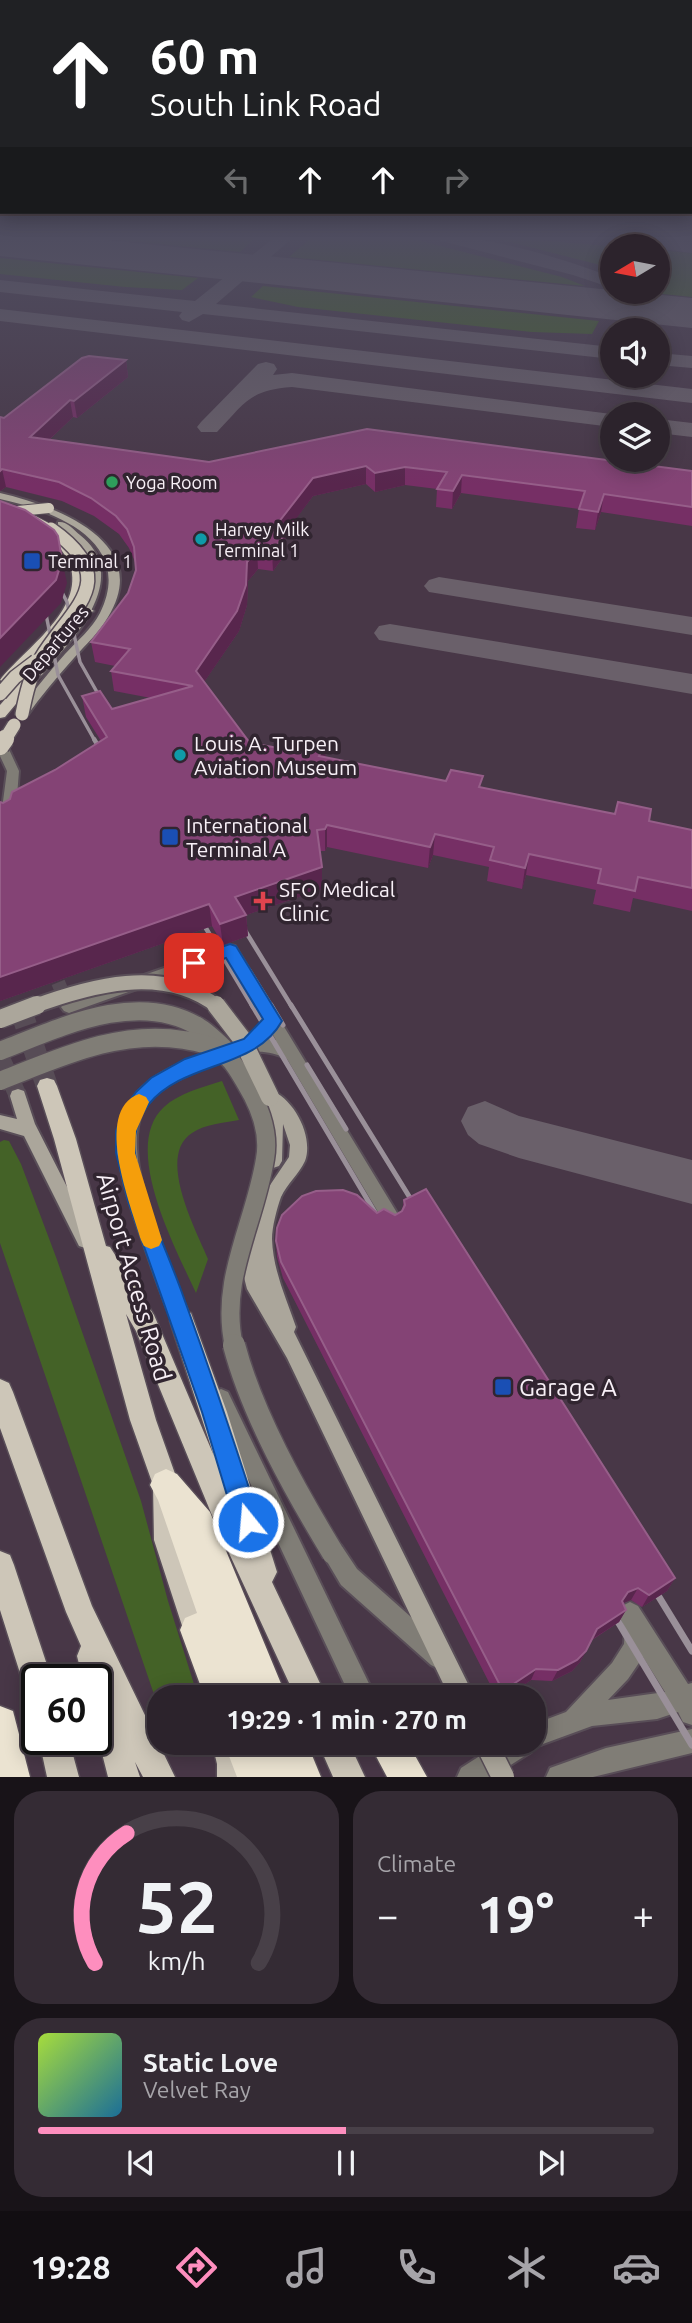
<!DOCTYPE html>
<html lang="en">
<head>
<meta charset="utf-8">
<style>
	body { margin:0; font-family:Ubuntu,sans-serif; background:#342b34; color:#f1f3f6; height:100vh; display:flex; flex-direction:column; font-size:26px; white-space:nowrap }
	* { box-sizing:border-box; margin:0 }
	p { font-size:23px; color:#a6a4a9 }
	.icon { flex:none; width:38px; height:38px; fill:none; stroke:currentColor; stroke-width:2; stroke-linecap:round; stroke-linejoin:round }
	.map { position:relative; height:1777px; overflow:hidden }
	.sheet { display:flex; flex-direction:column; gap:14px; padding:14px; background:#181318; flex:1 }
	.sheet>* { flex:none }
	.banner { position:absolute; left:0px; top:0px; width:693px; height:214px; box-shadow:0 4px 18px #0003,0 0 0 2px #484048; background:#202124; color:#fff; overflow:hidden }
	.needle { width:46px; rotate:260deg }
	.controls { position:absolute; left:600px; top:234px; display:grid; gap:14px }
	.controls a { display:grid; place-items:center; width:70px; height:70px; border-radius:50%; background:#2c232c; box-shadow:0 4px 18px #0003,0 0 0 2px #484048; font-size:35px }
	.speed { position:absolute; left:21px; top:1664px; display:flex; gap:14px; font-size:35px; font-weight:700; text-align:center }
	.speed>* { display:grid; place-content:center; width:91px; height:91px; border-radius:50%; background:#2c232c; box-shadow:0 4px 18px #0003,0 0 0 2px #484048; line-height:1 }
	.speed .limit { border:4px solid #111; border-radius:10px; background:#fff; color:#111 }
	.pin { position:absolute; display:grid; place-items:center; width:60px; height:60px; color:#fff; margin:-30px; border-radius:14px; box-shadow:0 4px 10px #0006 }
	.me { position:absolute; width:77px; margin:-38px; rotate:343deg; stroke-linejoin:round; filter:drop-shadow(0 0 5px #0008) }
	.turn { display:flex; align-items:center; gap:24px; height:147px; padding:0 35px; font-size:32px }
	.turn .icon { width:91px; height:91px; stroke-width:2.5 }
	.turn b { display:block; font-size:49px; line-height:60px }
	.lanes { display:flex; align-items:center; height:66px; padding:0 35px; background:#0003; justify-content:center; gap:35px; direction:ltr }
	.lanes .off { opacity:.35 }
	.big { font-size:52px; font-weight:600; line-height:1.1 }
	.sheet .widget { flex:1; display:flex; flex-direction:column; justify-content:center; gap:10px; min-width:0; padding:0 24px; border-radius:28px; background:#342b34 }
	.sheet .dial { align-items:center; gap:0 }
	.dial svg { height:182px; overflow:visible; fill:none; stroke:#484048; stroke-width:7; stroke-linecap:round; text-anchor:middle }
	.dial text { fill:#f1f3f6; stroke:none }
	.song { display:flex; align-items:center; gap:21px }
	.cover { width:84px; height:84px; border-radius:10px; background:linear-gradient(135deg,hsl(80 70% 55%),hsl(200 70% 35%)) }
	.played { height:7px; border-radius:4px; background:linear-gradient(90deg,#fe8ebe 50%,#484048 50%) }
	.keys { display:flex; justify-content:space-around; direction:ltr }
	.heat { display:flex; justify-content:space-between; align-items:center; font-size:38px; direction:ltr }
	.sheet .tiles { flex:1; display:grid; gap:14px; grid-template-columns:1fr 1fr }
	.widget:last-child { grid-column:span 2 }
	.trip { position:absolute; left:147px; top:1685px; width:399px; height:70px; border-radius:28px; background:#2c232c; box-shadow:0 4px 18px #0003,0 0 0 2px #484048; font-weight:600; line-height:70px; text-align:center }
	.tabs { display:flex; height:112px; justify-content:space-around; align-items:center; background:#120e12; color:#a6a4a9 }
	.tabs .icon { width:49px; height:49px }
	.tabs .selected { color:#fe8ebe }
	.tabs b { font-size:32px; color:#f1f3f6 }
	.map>svg:first-child { display:block }
	.built { fill:#483747; fill-rule:evenodd }
	.green { fill:#446227 }
	.lines { fill:none; stroke-linecap:round; stroke-linejoin:round }
	.taxiway { fill:#6a606a; fill-rule:evenodd }
	.runway { fill:#6a606a; fill-rule:evenodd }
	.tertiary-tunnel { stroke:#574c56; stroke-width:14; stroke-dasharray:14 7; stroke-linecap:butt }
	.secondary-tunnel { stroke:#574c56; stroke-width:18; stroke-dasharray:18 9; stroke-linecap:butt }
	.primary-tunnel-far1 { stroke:#574c56; stroke-width:18; stroke-dasharray:18 9; stroke-linecap:butt }
	.primary-tunnel { stroke:#574c56; stroke-width:22; stroke-dasharray:22 10; stroke-linecap:butt }
	.tertiary-casing { stroke:#594e58; stroke-width:4 }
	.secondary-casing { stroke:#594e58; stroke-width:4 }
	.primary-casing { stroke:#594e58; stroke-width:3 }
	.motorway-casing { stroke:#594e58; stroke-width:3 }
	.tertiary { fill:#807d76; fill-rule:evenodd }
	.secondary { fill:#aba69b; fill-rule:evenodd }
	.primary { fill:#cdc6b8; fill-rule:evenodd }
	.motorway { fill:#ebe3d1; fill-rule:evenodd }
	.rail-far3 { stroke:#9a9099; stroke-width:3.5 }
	.rail-far2 { stroke:#9a9099; stroke-width:4.5 }
	.rail-far1 { stroke:#9a9099; stroke-width:5 }
	.rail { stroke:#9a9099; stroke-width:7 }
	.tertiary-bridge-far1-casing { stroke:#594e58; stroke-width:21; stroke-linecap:butt }
	.tertiary-bridge-casing { stroke:#594e58; stroke-width:25; stroke-linecap:butt }
	.secondary-bridge-far2-casing { stroke:#594e58; stroke-width:18; stroke-linecap:butt }
	.secondary-bridge-far1-casing { stroke:#594e58; stroke-width:21; stroke-linecap:butt }
	.secondary-bridge-casing { stroke:#594e58; stroke-width:25; stroke-linecap:butt }
	.primary-bridge-far2-casing { stroke:#594e58; stroke-width:12; stroke-linecap:butt }
	.primary-bridge-far1-casing { stroke:#594e58; stroke-width:16; stroke-linecap:butt }
	.primary-bridge-casing { stroke:#594e58; stroke-width:21; stroke-linecap:butt }
	.tertiary-bridge-far1 { stroke:#807d76; stroke-width:18 }
	.tertiary-bridge { stroke:#807d76; stroke-width:22 }
	.secondary-bridge-far2 { stroke:#aba69b; stroke-width:14 }
	.secondary-bridge-far1 { stroke:#aba69b; stroke-width:18 }
	.secondary-bridge { stroke:#aba69b; stroke-width:22 }
	.primary-bridge-far2 { stroke:#cdc6b8; stroke-width:10 }
	.primary-bridge-far1 { stroke:#cdc6b8; stroke-width:13 }
	.primary-bridge { stroke:#cdc6b8; stroke-width:18 }
	.wall { fill:#762f65 }
	.shaded-wall { fill:#58264d }
	.building { fill:#844375; stroke:#965e89; stroke-width:2 }
	.route { fill:#1a73e8; stroke:#114b97; stroke-width:2 }
	.slow { fill:#f59e0b }
	.leisure-dot { fill:#2e9e5b; stroke:#312530; stroke-width:2.5 }
	.culture-dot { fill:#0f9aa8; stroke:#312530; stroke-width:2.5 }
	.transit-dot { fill:#1a4fb4; stroke:#312530; stroke-width:2.5 }
	.health-dot { fill:#e0444e; stroke:#312530; stroke-width:2.5 }
	.labels { text-anchor:middle; dominant-baseline:central; stroke-width:7; stroke-linejoin:round; paint-order:stroke }
	.far-poi-label { font-size:18px; fill:#f8f0f7; stroke:#312530; text-anchor:start }
	.far-street-label { font-size:18px; fill:#f8f0f7; stroke:#312530 }
	.poi-label { font-size:21px; fill:#f8f0f7; stroke:#312530; text-anchor:start }
	.near-street-label { font-size:24px; fill:#f8f0f7; stroke:#312530 }
	.near-poi-label { font-size:24px; fill:#f8f0f7; stroke:#312530; text-anchor:start }
</style>
</head>
<body>
<div class="map">
<svg width="692" height="1777" viewBox="0 0 692 1777">
	<rect width="100%" height="100%" fill="#3b2f3a"/>
	<path class="built" d="M0,236H692V1777H0ZM612,247H658V292H612ZM612,331H658V376H612ZM612,415H658V460H612ZM37,1680H96V1740H37ZM159,1698H534V1743H159Z"/>
	<g class="green">
		<path d="M80,236H257L240,252Z"/>
		<path d="M313,236H401L562,277L585,286L289,257Z"/>
		<path d="M486,236L621,247H612V268Z"/>
		<path d="M658,250L692,253V297L662,294L658,290Z"/>
		<path d="M0,258L198,278L182,290L125,287L0,274Z"/>
		<path d="M263,286L599,321L592,334L532,332L298,307L251,297Z"/>
		<path d="M222,1081L239,1120C224,1123 205,1124 192,1133C156,1156 196,1230 208,1259L196,1293C177,1251 120,1147 164,1107C179,1093 203,1087 222,1081Z"/>
		<path d="M4,1140L9,1141L21,1164L56,1257L141,1501L168,1601L198,1697L159,1698V1709L0,1243V1142Z"/>
	</g>
	<g class="lines">
		<g class="taxiway">
			<path d="M276,236H295L216,304L612,347V359L203,314L189,322L182,320L179,316L182,312L0,292V280L195,301Z"/>
			<path d="M436,236C490,236 561,258 612,277V288L573,275L438,240Z"/>
			<path d="M617,292H637C648,305 650,315 645,331H625L628,310Z"/>
			<path d="M0,309L692,389V403L0,321Z"/>
			<path d="M658,353L692,356V368L658,365Z"/>
			<path d="M266,362L274,364L277,369L273,375L292,373L619,415H612V427L292,387C249,390 245,403 217,432H201L197,427L201,422L258,364Z"/>
			<path d="M658,419L692,423V437L658,433Z"/>
			<path d="M439,577L692,617V635L429,592L424,586L429,580Z"/>
			<path d="M390,624L692,674V694L379,640L374,633L379,626Z"/>
			<path d="M485,1101L519,1116L692,1160V1204L519,1158L479,1144L468,1135L461,1121L468,1107Z"/>
		</g>
		<g class="runway">
			<path d="M0,236H64L692,298V328L0,256Z"/>
			<path d="M627,236H692V253L633,245Z"/>
		</g>
		<path class="tertiary-tunnel" d="M50,963L68,1006"/>
		<path class="secondary-tunnel" d="M0,1056L18,1096"/>
		<path class="primary-tunnel-far1" d="M0,950L20,1007"/>
		<path class="primary-tunnel" d="M19,1005L47,1086"/>
		<g class="tertiary-casing">
			<g id="tertiary">
				<path d="M0,739L6,743L19,771L16,809L9,813L2,809L7,771L0,756Z"/>
				<path d="M230,945L235,946L402,1221L399,1227L393,1229L387,1227L287,1059C259,1044 233,1055 206,1067C182,1077 153,1089 142,1113C120,1162 174,1280 195,1328L192,1335L185,1337L178,1335C164,1304 153,1271 142,1239C132,1211 121,1181 119,1151C118,1135 121,1118 129,1104C143,1080 169,1068 193,1058C218,1047 249,1032 276,1040L227,957L69,1013L64,1011L61,1007L64,1003Z"/>
				<path d="M221,1389L228,1392L376,1698H351L214,1406L211,1399L214,1392Z"/>
				<path d="M333,1542L341,1545L357,1569L447,1649L451,1657L447,1665L439,1669L431,1665L341,1585L322,1553L325,1545Z"/>
				<path d="M630,1602L638,1606L688,1684L692,1683V1725L683,1722L678,1712L657,1719L592,1726L532,1748L531,1752L492,1777H457L461,1768L500,1743H534V1724L566,1712L612,1663L624,1644L625,1628L618,1614L622,1606ZM643,1657L665,1692L608,1700L628,1679Z"/>
				<path d="M692,1729V1753L593,1777H546L550,1768L606,1748Z"/>
			</g>
		</g>
		<g class="secondary-casing">
			<g id="secondary">
				<path d="M0,493C56,506 154,542 108,617C99,633 85,645 74,658C57,677 41,696 26,717L22,718L16,714L18,711C33,692 49,672 65,654C77,641 92,629 100,613C135,542 56,511 0,499Z"/>
				<path d="M58,522C67,521 73,529 80,535C126,571 87,624 58,656C50,665 42,678 31,682L25,679C52,646 121,589 79,543C73,537 65,532 58,526Z"/>
				<path d="M18,1089L24,1091L35,1124L91,1234L94,1240L91,1246L85,1248L79,1246L24,1136L0,1129V1115L17,1119L10,1096L12,1091Z"/>
				<path d="M270,1090C294,1098 314,1137 305,1161C299,1174 287,1184 281,1197C277,1208 272,1227 272,1239C273,1270 286,1298 296,1327L294,1332L475,1698H450L287,1358L247,1289L238,1254L243,1235L249,1233L254,1235L264,1194L289,1157L290,1145L283,1124L282,1161L279,1166L273,1168L267,1166L264,1161L267,1122L262,1097L264,1092Z"/>
			</g>
		</g>
		<g class="primary-casing">
			<g id="primary">
				<path d="M65,542L69,543C86,568 90,583 75,610L87,607L94,611L69,620L33,661L21,698L5,717L0,718V705L7,697L12,683L7,684L0,680C24,649 85,610 70,565C68,558 62,552 59,546Z"/>
				<path d="M47,1078L54,1080L57,1086L76,1139L106,1246L110,1247L154,1315L214,1456L170,1321L173,1313L182,1309L191,1313L227,1412L277,1572L272,1582L327,1698H296L216,1525L136,1331L126,1314L156,1420L179,1485L182,1540L214,1637L209,1647L199,1652L189,1647L154,1540L153,1485L130,1420L54,1139L37,1086L40,1080Z"/>
				<path d="M0,1379L9,1383L13,1392L92,1606L175,1777H143L135,1762L140,1777H108L96,1730V1680H83L77,1656L81,1646L66,1612L0,1428Z"/>
				<path d="M0,1551L10,1555L14,1565L52,1680H37V1696L26,1692L0,1610Z"/>
				<path d="M39,1740H69L79,1777H47Z"/>
				<path d="M212,1743H242L249,1764V1777H217V1764Z"/>
				<path d="M318,1743H349L365,1777H333Z"/>
			</g>
		</g>
		<g class="motorway-casing">
			<g id="motorway">
				<path d="M166,1469L177,1474L210,1512L287,1698H205L180,1630L185,1618L197,1613L158,1500L150,1485L155,1474Z"/>
				<path d="M0,1706L13,1711L30,1777H0Z"/>
				<path d="M224,1743H307L321,1777H237Z"/>
				<path d="M369,1743H408L427,1777H387Z"/>
			</g>
		</g>
		<use href="#tertiary" class="tertiary"/>
		<use href="#secondary" class="secondary"/>
		<use href="#primary" class="primary"/>
		<use href="#motorway" class="motorway"/>
		<g class="rail-far3">
			<path d="M54,577L67,602L80,662L106,708"/>
			<path d="M43,599L58,675L95,741"/>
		</g>
		<g class="rail-far2">
			<path d="M94,739L106,759"/>
			<path d="M195,910L253,1007"/>
			<path d="M238,919L292,1007"/>
			<path d="M249,970L272,1007"/>
		</g>
		<g class="rail-far1">
			<path d="M252,1005L383,1226"/>
			<path d="M271,1005L283,1025"/>
			<path d="M291,1005L420,1214"/>
			<path d="M307,1065L346,1129"/>
		</g>
		<g class="rail">
			<path d="M648,1579L692,1651"/>
			<path d="M608,1605L692,1745"/>
		</g>
		<g class="tertiary-bridge-far1-casing">
			<g id="tertiary-bridge-far1">
				<path d="M0,1051C59,1028 137,989 199,1027C208,1032 216,1041 224,1048"/>
				<path d="M0,1081C59,1058 119,1029 184,1040C196,1042 209,1044 220,1051C232,1059 239,1072 246,1084C260,1107 270,1132 265,1159C255,1223 219,1280 234,1346"/>
			</g>
		</g>
		<g class="tertiary-bridge-casing">
			<path id="tertiary-bridge" d="M234,1345C252,1414 296,1492 333,1553"/>
		</g>
		<g class="secondary-bridge-far2-casing">
			<path id="secondary-bridge-far2" d="M32,1007C89,986 164,964 218,1007"/>
		</g>
		<g class="secondary-bridge-far1-casing">
			<g id="secondary-bridge-far1">
				<path d="M216,1005L242,1039L270,1097"/>
				<path d="M0,1019L37,1005"/>
			</g>
		</g>
		<g class="secondary-bridge-casing">
			<path id="secondary-bridge" d="M486,1743L503,1777"/>
		</g>
		<g class="primary-bridge-far2-casing">
			<g id="primary-bridge-far2">
				<path d="M0,510L34,521L53,531"/>
				<path d="M18,511L49,508"/>
			</g>
		</g>
		<g class="primary-bridge-far1-casing">
			<g id="primary-bridge-far1">
				<path d="M0,694L15,677L36,661"/>
				<path d="M22,714C26,694 30,675 41,658C71,608 124,580 51,529"/>
				<path d="M4,741L14,725"/>
			</g>
		</g>
		<g class="primary-bridge-casing">
			<path id="primary-bridge" d="M0,746L5,739"/>
		</g>
		<use href="#tertiary-bridge-far1" class="tertiary-bridge-far1"/>
		<use href="#tertiary-bridge" class="tertiary-bridge"/>
		<use href="#secondary-bridge-far2" class="secondary-bridge-far2"/>
		<use href="#secondary-bridge-far1" class="secondary-bridge-far1"/>
		<use href="#secondary-bridge" class="secondary-bridge"/>
		<use href="#primary-bridge-far2" class="primary-bridge-far2"/>
		<use href="#primary-bridge-far1" class="primary-bridge-far1"/>
		<use href="#primary-bridge" class="primary-bridge"/>
	</g>
	<g class="wall">
		<path d="M126,360L128,377L77,418L73,417L49,440L209,462L692,471V526L601,512L595,530L576,528L579,509L461,493L452,509L436,507L437,489L405,485L375,492L366,484L313,496L284,534L286,553L273,571L258,569L248,581L247,605L239,631L204,682L250,743L692,830V911L633,898L630,912L593,904L596,890L526,875L522,889L487,881L489,867L433,855L428,868L327,847L325,851H320L322,867V889L246,915L248,936L223,945L212,926L0,1001V802L3,803L101,741L86,717L82,696L112,709L151,698L114,691L111,671L115,666L95,662L91,642L128,593L136,570L135,562L129,548L119,534L94,516L62,501L6,487L0,491V417L4,418Z"/>
		<path d="M404,1200L675,1578L667,1591L642,1607L631,1600L623,1603L626,1610L619,1622L592,1640L580,1662L572,1671L552,1681L531,1680L504,1698H497L283,1278L277,1257L276,1241L377,1213L395,1215L402,1211Z"/>
	</g>
	<g class="shaded-wall">
		<path d="M126,360L128,377L77,418L74,401Z"/>
		<path d="M70,400L73,417L33,455L30,437Z"/>
		<path d="M366,466V484L313,496L272,551L271,532L313,478Z"/>
		<path d="M405,467V485L375,492V473Z"/>
		<path d="M2,469L6,487L0,491V471Z"/>
		<path d="M462,475L461,493L452,509L453,491Z"/>
		<path d="M604,494L601,512L595,530L598,512Z"/>
		<path d="M285,534L286,553L273,571L272,552Z"/>
		<path d="M257,550L258,569L248,581L247,605L239,631L198,691L196,671L247,562Z"/>
		<path d="M62,560L67,583L61,603L0,667V638Z"/>
		<path d="M325,745L326,766L319,756Z"/>
		<path d="M327,825V847L325,851V829Z"/>
		<path d="M435,834L433,855L428,868L430,847Z"/>
		<path d="M529,854L526,875L522,889L525,868Z"/>
		<path d="M322,867V889L246,915L248,936L223,945L220,924L235,897Z"/>
		<path d="M209,904L212,926L0,1001V977Z"/>
		<path d="M675,1578L667,1591L642,1607L649,1595Z"/>
		<path d="M638,1588L631,1600L621,1604L628,1592Z"/>
		<path d="M626,1610L619,1622L591,1640L597,1629Z"/>
		<path d="M586,1651L580,1662L572,1671L552,1681L558,1670Z"/>
		<path d="M536,1669L531,1680L504,1698H500L503,1691Z"/>
	</g>
	<g class="building">
		<path d="M89,356L126,360L74,401L70,400L30,437L209,462L367,429L692,471V507L604,494L598,512L579,509L585,491L462,475L453,491L437,489L447,472L405,467L375,473L366,466L313,478L271,532L285,534L272,552L257,550L247,562L246,585L237,611L196,671L250,743L290,750L296,739L315,743L325,745L319,756L446,781L451,770L483,776L479,787L615,814L618,802L651,809L649,821L692,830V888L638,877L635,891L598,883L601,869L529,854L525,868L490,860L494,847L435,834L430,847L327,825L325,829L317,830L322,867L235,897L246,915L220,924L209,904L0,977V802L3,803L10,799L12,792L55,770L107,737L82,696L100,691L112,709L193,686L111,671L130,649L91,642L128,593L136,570L134,547L127,529L116,516L91,498L59,482L2,469L0,471V417L4,418L82,358Z"/>
		<path d="M0,501L25,510L54,530L58,536L62,560L56,580L0,638Z"/>
		<path d="M426,1189L675,1578L649,1595L638,1588L628,1592L622,1601L626,1610L597,1629L586,1651L577,1660L558,1670L536,1669L503,1691L281,1262L276,1241L277,1228L282,1215L302,1196L316,1191L343,1190L357,1195L377,1213L384,1209L395,1215L402,1211L405,1205L404,1200Z"/>
	</g>
	<linearGradient id="sky" x2="0" y2="1"><stop stop-color="#201a20"/><stop offset="0.49" stop-color="#4f4d60"/><stop offset="1" stop-color="#4f4d60" stop-opacity="0"/></linearGradient>
	<rect width="692" height="485" fill="url(#sky)"/>
	<path class="route" d="M230,944L236,946L282,1021C255,1070 184,1061 149,1104C138,1118 133,1136 135,1154C142,1200 165,1246 181,1290C209,1367 235,1444 260,1522L257,1531L248,1535L239,1531L235,1522L202,1412L128,1201L116,1153V1131L125,1108L136,1092L151,1078L185,1059L244,1039L263,1019L226,958L194,969L186,963L188,958Z"/>
	<path class="slow" d="M139,1094L146,1097L149,1102L136,1131L135,1153L162,1240L159,1246L151,1249L144,1246L141,1240C132,1208 92,1111 139,1094Z"/>
	<circle class="leisure-dot" cx="112" cy="482" r="7"/>
	<g class="culture-dot">
		<circle cx="201" cy="539" r="7"/>
		<circle cx="180" cy="755" r="7"/>
	</g>
	<g class="transit-dot">
		<rect x="23" y="552" width="18" height="18" rx="3.5"/>
		<rect x="161" y="828" width="18" height="18" rx="3.5"/>
		<rect x="494" y="1378" width="18" height="18" rx="3.5"/>
	</g>
	<path class="health-dot" d="M259.5 890.5h7v7h7v7h-7v7h-7v-7h-7v-7h7z"/>
	<g class="labels">
		<g class="far-poi-label">
			<text x="126" y="482">Yoga Room</text>
			<text x="215" y="529">Harvey Milk<tspan x="215" dy="21">Terminal 1</tspan></text>
			<text x="48" y="561">Terminal 1</text>
		</g>
		<g class="far-street-label">
			<text transform="translate(55 643) rotate(-50)">Departures</text>
		</g>
		<g class="poi-label">
			<text x="194" y="743">Louis A. Turpen<tspan x="194" dy="24">Aviation Museum</tspan></text>
			<text x="186" y="825">International<tspan x="186" dy="24">Terminal A</tspan></text>
			<text x="279" y="889">SFO Medical<tspan x="279" dy="24">Clinic</tspan></text>
		</g>
		<g class="near-street-label">
			<text transform="translate(134 1277) rotate(74)">Airport Access Road</text>
		</g>
		<g class="near-poi-label">
			<text x="519" y="1387">Garage A</text>
		</g>
	</g>
</svg>
<div class="controls">
<a><svg class="needle" viewBox="-14 -14 28 28"><path d="M0-13l5 13h-10z" fill="#e53935"/><path d="M0 13l5-13h-10z" fill="#a6a4a9"/></svg></a>
<a><svg class="icon" aria-label="sound" viewBox="0 0 24 24"><path d="M4 9h4l5-4v14l-5-4H4zM17 9q2 3 0 6"/></svg></a>
<a><svg class="icon" aria-label="layers" viewBox="0 0 24 24"><path d="M12 4l9 5-9 5-9-5zM3 14l9 5 9-5"/></svg></a>
</div>
<div class="speed"><div class="limit">60</div></div>
<div class="pin" style="left:194px;top:963px;background:#d93025"><svg class="icon" aria-label="arrive" viewBox="0 0 24 24"><path d="M6 21V4h12l-3 4 3 4H6"/></svg></div>
<svg class="me" style="left:248px;top:1522px" viewBox="-20 -20 40 40"><circle r="17" fill="#1a73e8" stroke="#fff" stroke-width="3"/><path d="M0-11L8 9 0 5-8 9z" fill="#fff"/></svg>
<div class="trip">19:29 · 1 min · 270 m</div>
<div class="banner">
<div class="turn"><svg class="icon" aria-label="ahead" viewBox="0 0 24 24"><path d="M12 20V5M6 11l6-6 6 6"/></svg><div><b>60 m</b>South Link Road</div></div>
<div class="lanes"><svg class="icon off" aria-label="left" viewBox="0 0 24 24"><path d="M17 20v-9H6M10 6l-5 5 5 5"/></svg><svg class="icon" aria-label="ahead" viewBox="0 0 24 24"><path d="M12 20V5M6 11l6-6 6 6"/></svg><svg class="icon" aria-label="ahead" viewBox="0 0 24 24"><path d="M12 20V5M6 11l6-6 6 6"/></svg><svg class="icon off" aria-label="right" viewBox="0 0 24 24"><path d="M7 20v-9h11M14 6l5 5-5 5"/></svg></div>
</div>
</div>
<section class="sheet">
<div class="tiles">
<div class="widget dial"><svg viewBox="0 0 100 80">
<path d="M14 69A42 42 0 1 1 86 69"/>
<path d="M14 69A42 42 0 0 1 28 12" stroke="#fe8ebe"/>
<text x="50" y="56" font-size="32" font-weight="700">52</text>
<text x="50" y="72" font-size="11">km/h</text>
</svg></div>
<div class="widget"><p>Climate</p>
<div class="heat"><a>−</a><b class="big">19°</b><a>+</a></div>
</div>
<div class="widget">
<div class="song"><i class="cover"></i><div><b>Static Love</b><p>Velvet Ray</p></div></div>
<div class="played"></div>
<div class="keys"><svg class="icon" aria-label="previous" viewBox="0 0 24 24"><path d="M18 5L8 12l10 7zM5 5v14"/></svg><svg class="icon" aria-label="pause" viewBox="0 0 24 24"><path d="M8 5v14M16 5v14"/></svg><svg class="icon" aria-label="next" viewBox="0 0 24 24"><path d="M6 5l10 7-10 7zM19 5v14"/></svg></div>
</div>
</div>
</section>
<nav class="tabs">
<b>19:28</b>
<svg class="icon selected" aria-label="directions" viewBox="0 0 24 24"><path d="M12 3l9 9-9 9-9-9zM9 14v-3h6M13 9l2 2-2 2"/></svg>
<svg class="icon" aria-label="music" viewBox="0 0 24 24"><path d="M9 18V5l10-2v13"/><circle cx="6" cy="18" r="3"/><circle cx="16" cy="16" r="3"/></svg>
<svg class="icon" aria-label="phone" viewBox="0 0 24 24"><path d="M5 4h4l2 5-3 2q2 4 5 5l2-3 5 2v4C11 20 4 13 5 4z"/></svg>
<svg class="icon" aria-label="climate" viewBox="0 0 24 24"><path d="M12 3v18M4 7l16 10M4 17L20 7"/></svg>
<svg class="icon" aria-label="car" viewBox="0 0 24 24"><path d="M5 17H2v-5l4-1 3-4h7l3 4 3 1v5h-3M9 17h6M6 11h13"/><circle cx="7" cy="17" r="2"/><circle cx="17" cy="17" r="2"/></svg>
</nav>
</body>
</html>
